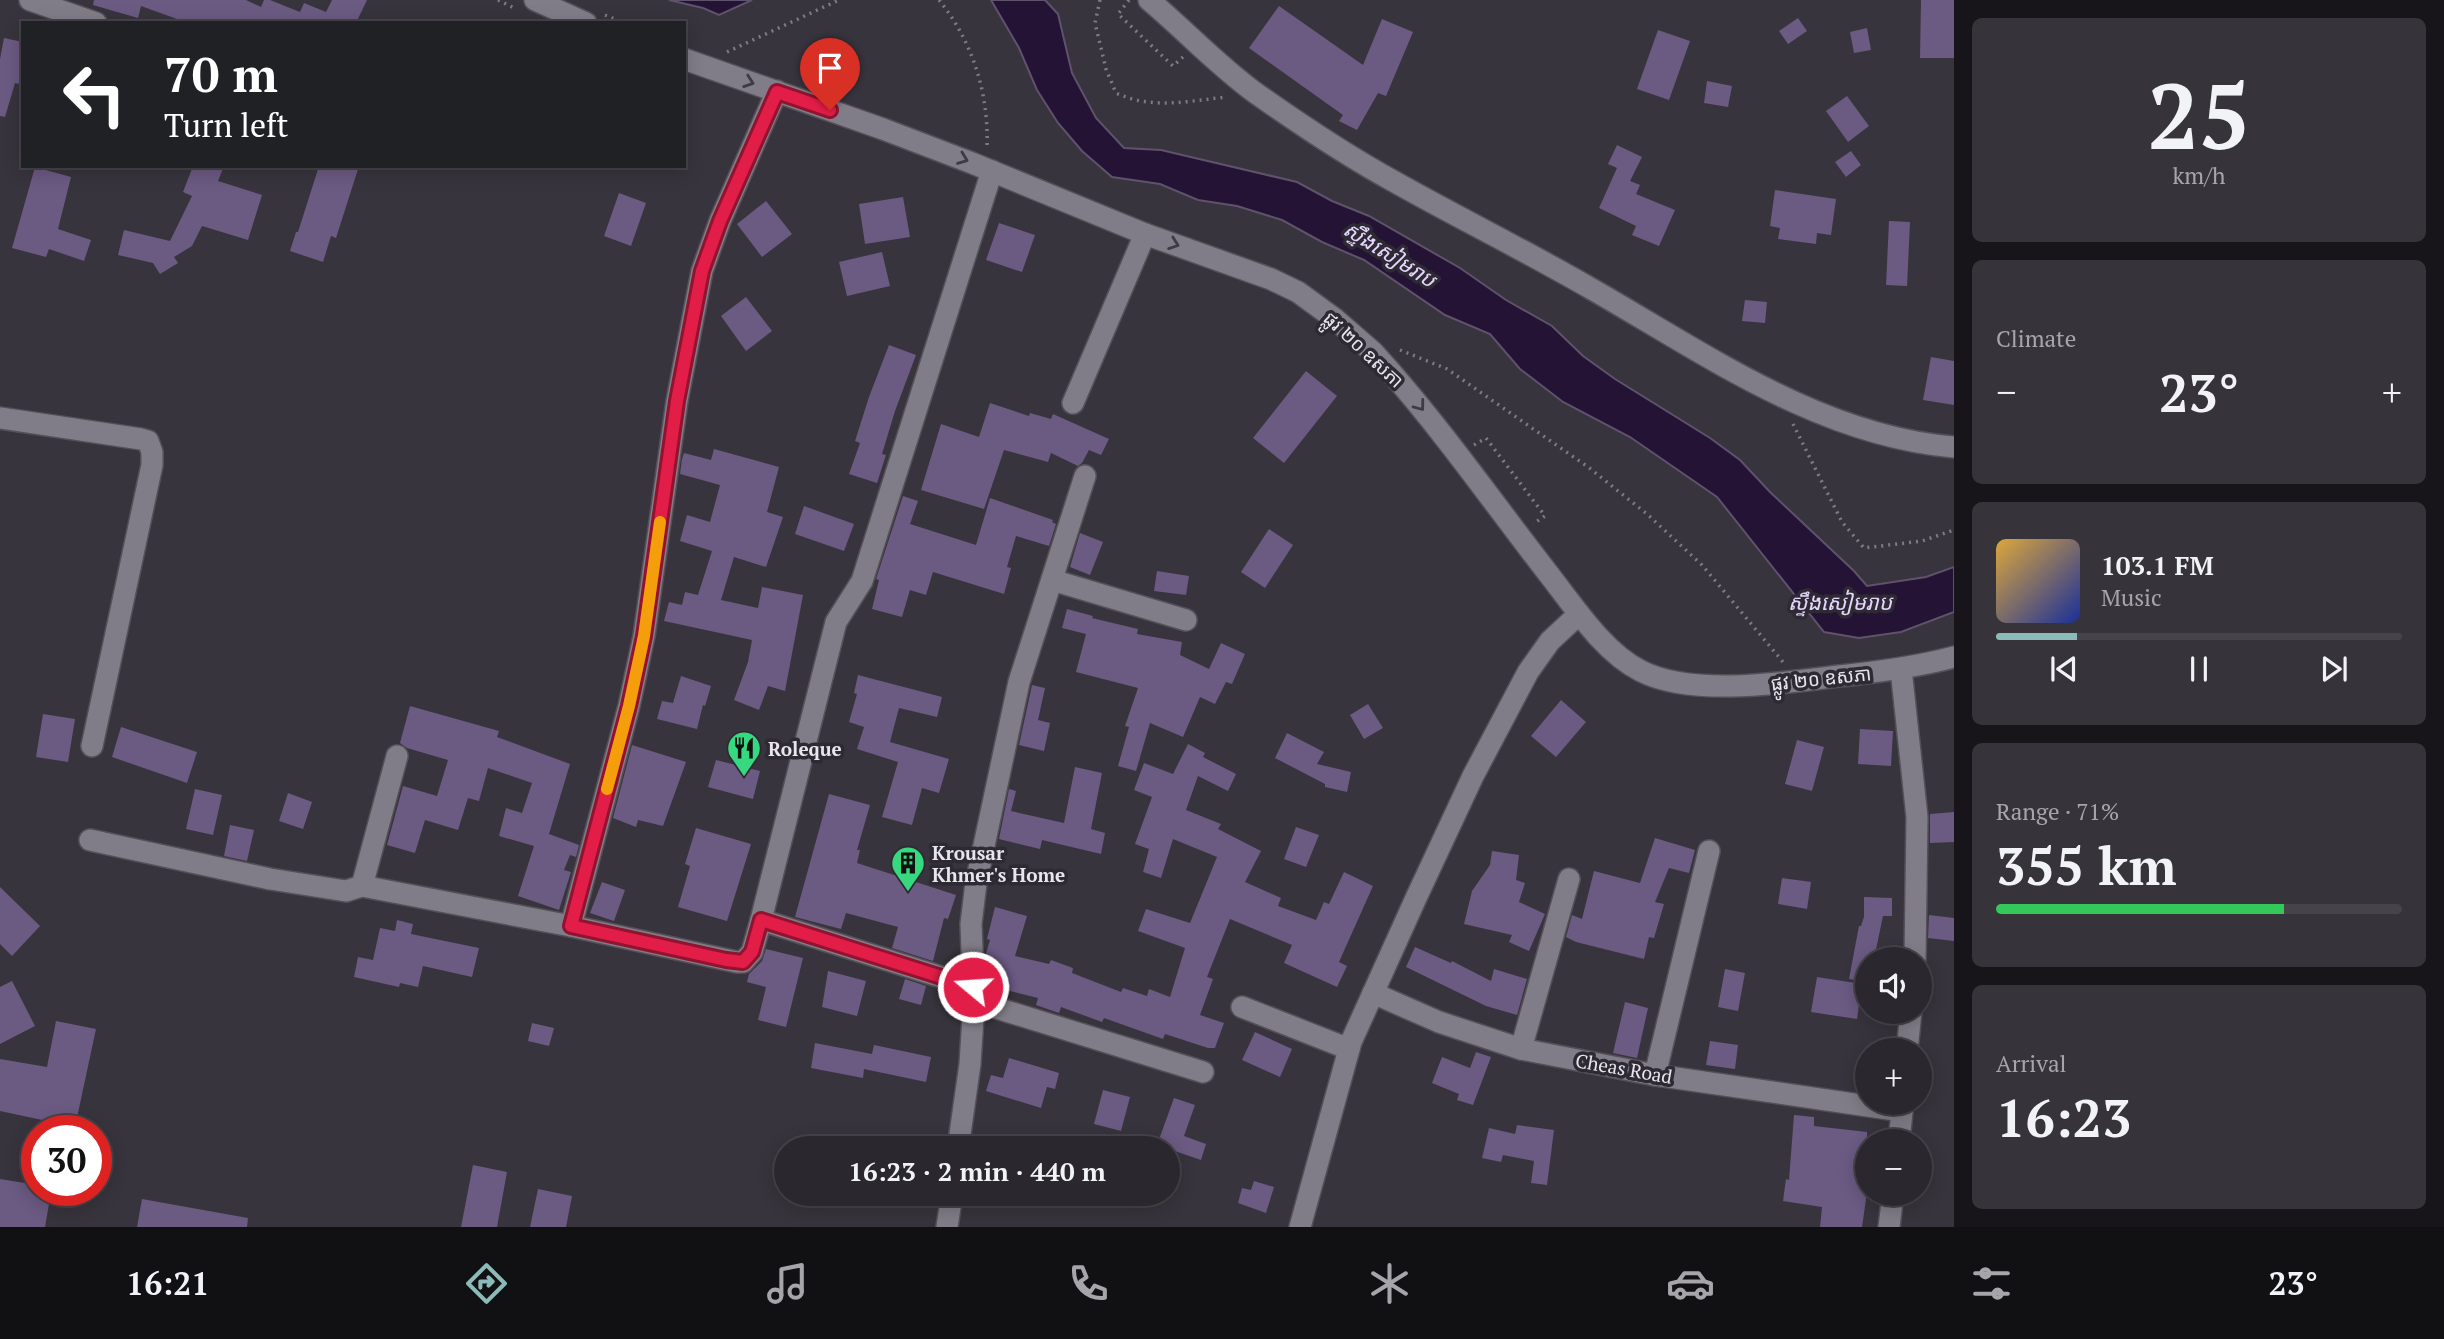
<!DOCTYPE html>
<html lang="en">
<head>
<meta charset="utf-8">
<style>
	body { margin:0; font-family:"PT Serif","Noto Sans Khmer",serif; background:#36333a; color:#f1f3f6; height:100vh; display:flex; flex-direction:column; font-size:26px; white-space:nowrap }
	* { box-sizing:border-box; margin:0 }
	p { font-size:23px; color:#a5a5aa }
	.icon { flex:none; width:38px; height:38px; fill:none; stroke:currentColor; stroke-width:2; stroke-linecap:round; stroke-linejoin:round }
	.map { position:relative; flex:1; overflow:hidden }
	.panel { display:flex; flex-direction:column; gap:18px; padding:18px; background:#171519; width:490px }
	.panel>* { flex:none }
	.hud { position:absolute; left:21px; top:21px; width:665px; height:147px; border-radius:0px; box-shadow:0 4px 18px #0003,0 0 0 2px #46444a; background:#202124; color:#fff; overflow:hidden }
	.fabs { position:absolute; left:1855px; top:947px; display:grid; gap:14px }
	.fabs a { display:grid; place-items:center; width:77px; height:77px; border-radius:50%; background:#2a272e; box-shadow:0 4px 18px #0003,0 0 0 2px #46444a; font-size:35px }
	.speed { position:absolute; left:21px; top:1115px; display:flex; gap:14px; font-size:35px; font-weight:700; text-align:center }
	.speed>* { display:grid; place-content:center; width:91px; height:91px; border-radius:50%; background:#2a272e; box-shadow:0 4px 18px #0003,0 0 0 2px #46444a; line-height:1 }
	.speed .limit { border:10px solid #d22; background:#fff; color:#111 }
	.pin { position:absolute; display:grid; place-items:center; width:60px; height:60px; color:#fff; margin:-72px -30px; border-radius:50% 50% 50% 0; rotate:-45deg; box-shadow:0 0 7px #0007 }
	.pin .icon { rotate:45deg }
	.me { position:absolute; width:77px; margin:-38px; rotate:288deg; stroke-linejoin:round; filter:drop-shadow(0 0 5px #0008) }
	.turn { display:flex; align-items:center; gap:24px; height:147px; padding:0 28px; font-size:32px }
	.turn .icon { width:91px; height:91px; stroke-width:2.5 }
	.turn b { display:block; font-size:49px; line-height:60px }
	.big { font-size:52px; font-weight:800; line-height:1.1 }
	.panel .widget { flex:1; display:flex; flex-direction:column; justify-content:center; gap:10px; min-width:0; padding:0 24px; border-radius:10px; background:#36333a }
	.panel .dial { align-items:center; gap:0 }
	.dial b { font-size:91px; line-height:1 }
	.song { display:flex; align-items:center; gap:21px }
	.cover { width:84px; height:84px; border-radius:10px; background:linear-gradient(135deg,hsl(40 70% 55%),hsl(230 70% 35%)) }
	.played { height:7px; border-radius:4px; background:linear-gradient(90deg,#8bbbb9 20%,#46444a 20%) }
	.keys { display:flex; justify-content:space-around; direction:ltr }
	.heat { display:flex; justify-content:space-between; align-items:center; font-size:38px; direction:ltr }
	.charge { height:10px; border-radius:5px; background:linear-gradient(90deg,#34c759 71%,#46444a 0) }
	.trip { position:absolute; left:774px; top:1136px; width:406px; height:70px; border-radius:35px; background:#2a272e; box-shadow:0 4px 18px #0003,0 0 0 2px #46444a; font-weight:800; line-height:70px; text-align:center }
	.tab-bar { display:flex; height:112px; justify-content:space-around; align-items:center; background:#111012; color:#a5a5aa }
	.tab-bar .icon { width:49px; height:49px }
	.tab-bar .on { color:#8bbbb9 }
	.tab-bar b { font-size:32px; color:#f1f3f6 }
	main { display:flex; flex:1; min-height:0 }
	.map>svg:first-child { display:block }
	.water { fill:#241335; stroke:#5f526c; stroke-width:2 }
	.building { fill:#6b5a82 }
	.lines { fill:none; stroke-linecap:round; stroke-linejoin:round }
	.street-casing { stroke:#535058; stroke-width:24 }
	.path { stroke:#7f7b83; stroke-width:3.5; stroke-dasharray:2 5; stroke-linecap:butt }
	.street { stroke:#817d88; stroke-width:21 }
	.oneway { stroke:#3f3b44 }
	.route-casing { stroke:#92132f; stroke-width:18 }
	.route { stroke:#e11d48; stroke-width:12 }
	.slow { stroke:#f59e0b; stroke-width:12 }
	.labels { text-anchor:middle; dominant-baseline:central; stroke-width:7; stroke-linejoin:round; paint-order:stroke }
	.street-label { font-size:19px; fill:#e8e5ec; stroke:#2e2a33 }
	.poi-label { font-size:19px; font-weight:bold; fill:#e8e5ec; stroke:#2e2a33; text-anchor:start }
	.water-label { font-size:21px; font-style:italic; fill:#e6d5fe; stroke:#2e2a33 }
</style>
</head>
<body>
<main>
<div class="map">
<svg width="1954" height="1227" viewBox="0 0 1954 1227">
	<rect width="100%" height="100%" fill="#38343d"/>
	<g class="water">
		<path d="M669,0H752L719,15L703,8Z"/>
		<path d="M991,0H1045L1058,14L1072,73L1096,118L1124,148L1161,150L1297,182L1332,201L1369,216L1460,268L1506,300L1552,326L1583,356L1615,379L1710,438L1740,460L1770,492L1854,571L1867,586L1926,577L1954,567V612L1901,632L1859,638L1824,632L1717,497L1630,437L1563,402L1520,369L1490,334L1445,315L1364,260L1322,242L1282,220L1237,206L1198,200L1160,184L1112,177L1082,151L1058,123L1037,90L1019,48Z"/>
	</g>
	<g class="building">
		<path d="M94,0H246L261,7L264,0H270L300,12L304,3L326,12L332,0H367L356,23H188L141,6L138,18L93,5Z"/>
		<path d="M1921,0H1954V58H1920Z"/>
		<path d="M1279,6L1363,65L1382,19L1413,32L1386,96L1378,93L1357,130L1339,121L1343,115L1249,48Z"/>
		<path d="M1798,18L1807,31L1788,44L1779,31Z"/>
		<path d="M1867,28L1871,50L1854,53L1850,32Z"/>
		<path d="M1658,30L1690,41L1669,100L1637,89Z"/>
		<path d="M4,38L23,42V69L20,84L15,83L5,117L0,116V59Z"/>
		<path d="M1707,81L1732,86L1728,107L1704,103Z"/>
		<path d="M1847,96L1869,126L1848,142L1826,111Z"/>
		<path d="M1617,145L1642,157L1630,181L1640,185L1636,194L1675,210L1659,246L1632,235L1636,226L1599,208L1617,168L1608,164Z"/>
		<path d="M1851,151L1861,165L1846,177L1835,162Z"/>
		<path d="M193,166H224L218,181L262,195L248,240L202,226L192,246L174,257L178,263L160,274L153,263L118,255L124,230L170,241L192,196L183,192Z"/>
		<path d="M319,166H359L336,238L331,236L323,262L290,251L296,232H298Z"/>
		<path d="M35,167L71,177L58,229L91,240L84,261L49,249L46,257L12,248Z"/>
		<path d="M1775,190L1836,199L1831,235L1817,233L1816,244L1778,239L1780,228L1770,226Z"/>
		<path d="M619,193L646,203L631,246L604,236Z"/>
		<path d="M903,197L910,237L865,244L859,204Z"/>
		<path d="M766,201L792,234L762,257L737,224Z"/>
		<path d="M1889,221L1910,222L1907,286L1886,285Z"/>
		<path d="M999,223L1035,235L1022,272L986,260Z"/>
		<path d="M882,252L890,286L847,296L839,262Z"/>
		<path d="M746,297L772,331L746,351L721,316Z"/>
		<path d="M1745,300L1767,302L1765,323L1742,321Z"/>
		<path d="M889,345L916,355L895,411L882,454L886,455L877,483L849,474L860,443L855,441L869,397Z"/>
		<path d="M1931,357L1954,361V405L1923,400Z"/>
		<path d="M1306,371L1337,396L1284,463L1253,438Z"/>
		<path d="M990,403L1029,416L1030,413L1051,419L1053,414L1109,439L1101,455L1089,450L1082,463L1078,466L1051,453L1048,462L1004,450L984,509L921,490L941,424L979,437Z"/>
		<path d="M714,449L779,467L767,512L783,517L766,567L734,557L721,600L758,608L762,587L803,595L785,691L768,686L759,710L734,700L748,662L752,640L664,621L669,602L682,605L685,592L698,595L712,551L680,541L687,515L710,522L720,485L680,474L682,459L684,453L711,460Z"/>
		<path d="M903,496L918,501L910,524L976,545L990,498L1053,520L1052,522L1056,524L1049,546L1016,536L1007,567L1011,568L1004,594L933,572L926,595L910,590L902,617L872,609L879,580L876,579Z"/>
		<path d="M804,506L854,524L844,551L795,534Z"/>
		<path d="M1269,529L1293,545L1265,588L1241,572Z"/>
		<path d="M1080,533L1103,542L1090,575L1070,567Z"/>
		<path d="M1157,571L1189,576L1186,595L1154,591Z"/>
		<path d="M1067,609L1093,616L1092,618L1138,629L1137,634L1182,642L1180,655L1209,669L1221,643L1245,654L1232,684L1226,682L1215,704L1200,697L1183,737L1150,723L1136,771L1118,766L1129,727L1125,726L1138,688L1076,672L1086,634L1062,628Z"/>
		<path d="M858,675L942,697L937,717L899,708L890,742L949,759L939,793L922,788L912,825L882,817L898,762L857,749L864,727L849,722L857,694L854,693Z"/>
		<path d="M681,676L711,686L705,706L703,705L697,729L657,719L662,701L673,703Z"/>
		<path d="M1032,685L1045,688L1038,720L1050,723L1044,751L1019,745Z"/>
		<path d="M1561,700L1586,722L1556,757L1531,736Z"/>
		<path d="M1368,704L1383,728L1364,739L1350,715Z"/>
		<path d="M410,706L499,731L497,737L570,764L549,834L579,845L576,857L570,855L564,870L571,872L559,910L518,896L534,846L499,836L506,808L522,813L532,783L488,768L479,801L468,798L458,830L425,820L415,853L387,845L403,786L437,796L448,760L407,748L400,743Z"/>
		<path d="M43,714L75,719L68,762L36,757Z"/>
		<path d="M121,727L197,752L187,783L112,757Z"/>
		<path d="M1860,729L1893,731L1891,766L1858,764Z"/>
		<path d="M1287,733L1324,752L1317,764L1351,772L1347,792L1325,787V784L1275,758Z"/>
		<path d="M1797,740L1824,747L1812,791L1785,784Z"/>
		<path d="M1188,744L1205,753L1203,757L1236,774L1228,791L1198,776L1186,810L1221,824L1218,829L1261,851L1245,882L1281,898L1278,906L1316,920L1324,902L1329,904L1344,872L1373,886L1339,962L1347,966L1337,987L1284,963L1292,945L1230,919L1207,977L1213,979L1200,1015L1224,1023L1215,1048H1208L1165,1034L1163,1039L1104,1018L1102,1022L1061,1007L1059,1013L1036,1005L1038,998L987,985L985,957L990,940L987,939L995,907L1027,916L1015,956L1049,964L1051,960L1073,968L1072,973L1121,992L1123,988L1147,996L1149,989L1170,997L1185,948L1138,931L1146,909L1190,923L1217,857L1173,839L1161,878L1143,872L1149,849L1135,844L1152,797L1134,790L1144,763L1173,774Z"/>
		<path d="M632,745L686,762L663,826L638,820L636,827L613,818Z"/>
		<path d="M716,760L760,771L753,799L708,787Z"/>
		<path d="M1075,767L1102,773L1091,829L1105,833L1101,854L1042,840L1040,849L999,839L1009,789L1016,791L1011,811L1064,823Z"/>
		<path d="M195,789L222,795L213,835L186,829Z"/>
		<path d="M288,793L312,802L303,829L279,821Z"/>
		<path d="M829,794L870,805L857,850H860L857,863L956,895L948,919L944,918L933,961L892,948L898,927L846,913L841,929L795,917Z"/>
		<path d="M1954,812V842L1930,843V814Z"/>
		<path d="M230,825L254,830L247,861L224,856Z"/>
		<path d="M1296,827L1319,835L1306,867L1284,859Z"/>
		<path d="M696,828L751,844L727,921L678,907L690,866L685,864Z"/>
		<path d="M1655,838L1695,850L1689,873L1669,868L1655,902L1664,904L1654,938L1649,937L1644,959L1576,942L1566,937L1572,915L1582,919L1594,871L1640,883Z"/>
		<path d="M1492,851L1519,855L1516,880L1525,883L1519,902L1545,914L1529,951L1509,942L1512,935L1464,924L1472,891L1490,865Z"/>
		<path d="M1782,878L1811,882L1807,909L1778,904Z"/>
		<path d="M602,882L625,890L614,921L590,913Z"/>
		<path d="M0,887L40,926L12,956L0,944Z"/>
		<path d="M1864,897L1892,898V916H1883L1874,959H1867V982L1849,979L1859,926H1861L1864,917Z"/>
		<path d="M1929,915L1954,918V941L1928,938Z"/>
		<path d="M397,920L413,924L411,934L479,948L472,977L423,966L418,987L400,983L399,987L354,977L358,957L373,960L380,928L395,931Z"/>
		<path d="M1415,947L1451,963L1452,961L1491,981L1494,969L1527,979L1517,1015L1486,1006L1406,967Z"/>
		<path d="M766,949L803,958L786,1027L758,1020L766,987L747,982L749,974L762,961Z"/>
		<path d="M1725,969L1745,973L1738,1011L1718,1007Z"/>
		<path d="M828,971L866,981L857,1016L822,1007Z"/>
		<path d="M1817,977L1862,984L1857,1019L1811,1012Z"/>
		<path d="M905,979L926,986L921,1005L899,999Z"/>
		<path d="M12,981L35,1026L0,1044V987Z"/>
		<path d="M1625,1002L1648,1008L1637,1058L1613,1053Z"/>
		<path d="M56,1021L96,1029L75,1127L0,1111V1059L47,1067Z"/>
		<path d="M532,1023L554,1028L549,1046L528,1041Z"/>
		<path d="M1255,1032L1292,1049L1280,1077L1242,1060Z"/>
		<path d="M1710,1041L1738,1045L1735,1069L1706,1065Z"/>
		<path d="M815,1043L872,1054L874,1045L931,1057L926,1082L864,1069L863,1078L811,1068Z"/>
		<path d="M1476,1052L1491,1057L1473,1105L1457,1100L1459,1094L1432,1083L1442,1057L1470,1068Z"/>
		<path d="M1009,1058L1059,1073L1055,1089L1047,1087L1041,1108L986,1091L991,1075L1003,1078Z"/>
		<path d="M1103,1090L1130,1097L1121,1131L1094,1124Z"/>
		<path d="M1174,1098L1195,1105L1184,1136L1206,1144L1201,1160L1157,1145Z"/>
		<path d="M1794,1115L1814,1117V1126L1867,1132V1192L1862,1227H1820L1822,1207L1783,1201L1786,1179L1789,1180Z"/>
		<path d="M1517,1125L1554,1130L1547,1185L1531,1183L1534,1161L1503,1155L1501,1162L1482,1158L1489,1128L1515,1134Z"/>
		<path d="M473,1165L507,1172L497,1227H461Z"/>
		<path d="M0,1179L37,1185V1190H76L73,1207L49,1204L45,1227H0Z"/>
		<path d="M1254,1181L1274,1187L1266,1213L1238,1203L1242,1188L1251,1190Z"/>
		<path d="M538,1189L572,1196L566,1227H530Z"/>
		<path d="M142,1199L248,1218L247,1227H137Z"/>
	</g>
	<g class="lines">
		<g class="street-casing">
			<g id="street">
				<path d="M30,0L96,23"/>
				<path d="M535,0L586,23"/>
				<path d="M1149,0C1186,31 1218,66 1257,94C1301,125 1347,156 1395,182C1459,218 1526,251 1590,288C1704,353 1820,436 1954,447"/>
				<path d="M684,59L883,129L972,163L1145,234L1271,279L1298,292L1335,319L1373,352L1390,371C1446,435 1495,505 1547,572C1573,605 1603,652 1641,671C1692,697 1783,683 1839,676C1878,672 1917,667 1954,657"/>
				<path d="M1073,403L1145,234"/>
				<path d="M0,418L141,439L148,441L152,452V465L92,746"/>
				<path d="M1052,580L1186,620"/>
				<path d="M1901,669L1917,817L1915,959"/>
				<path d="M90,840L270,879L346,891L362,886L571,926L737,962H743L752,952L761,920L973,987"/>
				<path d="M1569,879L1521,1049L1655,1075L1902,1111"/>
				<path d="M362,886L397,756"/>
				<path d="M761,920L836,622L862,581L992,171"/>
				<path d="M571,926L629,706L644,636L677,401L702,271L720,221L777,91"/>
				<path d="M1373,993L1439,1022L1521,1049"/>
				<path d="M974,1001L1203,1072"/>
				<path d="M1242,1007L1349,1049"/>
				<path d="M1907,1050L1911,1012"/>
				<path d="M1655,1075L1709,851"/>
				<path d="M1899,1141L1903,1102"/>
				<path d="M958,1148L970,1064L974,1001L971,924L976,883L1019,682L1085,476"/>
				<path d="M947,1227L952,1194"/>
				<path d="M1300,1227L1351,1042L1416,898L1473,776L1528,672L1550,641L1579,614"/>
				<path d="M1889,1227L1893,1194"/>
			</g>
		</g>
		<g class="path">
			<path d="M498,0L516,9"/>
			<path d="M939,0C973,42 989,94 987,148"/>
			<path d="M1100,0L1095,23L1106,69L1116,93C1152,110 1188,101 1227,97"/>
			<path d="M1129,0L1118,14L1173,66L1183,57"/>
			<path d="M605,15L624,23"/>
			<path d="M727,52L839,0"/>
			<path d="M1400,350L1447,369L1588,467L1647,514L1702,565L1783,662"/>
			<path d="M1793,424L1842,522L1864,548L1922,541L1954,530"/>
			<path d="M1474,445L1486,438L1545,516L1533,524"/>
		</g>
		<use href="#street" class="street"/>
	</g>
	<defs><path id="oneway-chevron" d="M-2-3.5L2.5 0L-2 3.5" fill="none" stroke-width="1.6" stroke-linecap="round" stroke-linejoin="round" transform="scale(1.75)"/></defs>
	<g class="oneway">
		<use href="#oneway-chevron" transform="translate(749 82) rotate(19)"/>
		<use href="#oneway-chevron" transform="translate(963 159) rotate(21)"/>
		<use href="#oneway-chevron" transform="translate(1174 244) rotate(20)"/>
		<use href="#oneway-chevron" transform="translate(1420 406) rotate(53)"/>
	</g>
	<g class="lines">
		<g class="route-casing">
			<path id="route" d="M830,110L777,92L720,221L702,271L677,401L644,636L629,706L571,926L726,960L743,962L752,952L761,920L973,987"/>
		</g>
		<use href="#route" class="route"/>
		<path class="slow" d="M607,789L629,706L644,636L660,522"/>
	</g>
	<defs>
		<g id="restaurant-pin" transform="scale(1.75)"><path d="M0 17L-7.5 6A9.5 9.5 0 1 1 7.5 6Z" fill="#36d880" stroke="#2e2a33"/><path d="M-5-6h1v4h1v-4h1v4h1v-4h1v5L-1.5 .5V6h-2V.5L-5-1ZM5-6V6H3V1.5H1.5Q1.5-4 5-6Z" fill="#111"/></g>
		<g id="building-pin" transform="scale(1.75)"><path d="M0 17L-7.5 6A9.5 9.5 0 1 1 7.5 6Z" fill="#36d880" stroke="#2e2a33"/><path d="M-4-6H4V6H1V3H-1V6H-4ZM-2.5-4.3h1.7v1.8h-1.7ZM.8-4.3h1.7v1.8H.8ZM-2.5-1h1.7V.8h-1.7ZM.8-1h1.7V.8H.8Z" fill="#111"/></g>
	</defs>
	<g fill-rule="evenodd">
		<use href="#restaurant-pin" x="744" y="748"/>
		<use href="#building-pin" x="908" y="863"/>
	</g>
	<g class="labels">
		<g class="street-label">
			<text transform="translate(1364 349) rotate(43)">ផ្លូវ ២០ ឧសភា</text>
			<text transform="translate(1821 678) rotate(-6)">ផ្លូវ ២០ ឧសភា</text>
			<text transform="translate(1624 1068) rotate(10)">Cheas Road</text>
		</g>
		<g class="poi-label">
			<text x="768" y="748">Roleque</text>
			<text x="932" y="852">Krousar<tspan x="932" dy="22">Khmer's Home</tspan></text>
		</g>
		<g class="water-label">
			<text transform="translate(1390 254) rotate(32)">ស្ទឹងសៀមរាប</text>
			<text x="1840" y="602">ស្ទឹងសៀមរាប</text>
		</g>
	</g>
</svg>
<div class="fabs">
<a><svg class="icon" aria-label="sound" viewBox="0 0 24 24"><path d="M4 9h4l5-4v14l-5-4H4zM17 9q2 3 0 6"/></svg></a>
<a>+</a>
<a>−</a>
</div>
<div class="speed"><div class="limit">30</div></div>
<div class="pin" style="left:830px;top:110px;background:#d93025"><svg class="icon" aria-label="arrive" viewBox="0 0 24 24"><path d="M6 21V4h12l-3 4 3 4H6"/></svg></div>
<svg class="me" style="left:973px;top:987px" viewBox="-20 -20 40 40"><circle r="17" fill="#e11d48" stroke="#fff" stroke-width="3"/><path d="M0-11L8 9 0 5-8 9z" fill="#fff"/></svg>
<div class="trip">16:23 · 2 min · 440 m</div>
<div class="hud">
<div class="turn"><svg class="icon" aria-label="left" viewBox="0 0 24 24"><path d="M17 20v-9H6M10 6l-5 5 5 5"/></svg><div><b>70 m</b>Turn left</div></div>
</div>
</div>
<section class="panel">
<div class="widget dial"><b>25</b><p>km/h</p></div>
<div class="widget"><p>Climate</p>
<div class="heat"><a>−</a><b class="big">23°</b><a>+</a></div>
</div>
<div class="widget">
<div class="song"><i class="cover"></i><div><b>103.1 FM</b><p>Music</p></div></div>
<div class="played"></div>
<div class="keys"><svg class="icon" aria-label="previous" viewBox="0 0 24 24"><path d="M18 5L8 12l10 7zM5 5v14"/></svg><svg class="icon" aria-label="pause" viewBox="0 0 24 24"><path d="M8 5v14M16 5v14"/></svg><svg class="icon" aria-label="next" viewBox="0 0 24 24"><path d="M6 5l10 7-10 7zM19 5v14"/></svg></div>
</div>
<div class="widget"><p>Range · 71%</p><b class="big">355 km</b><div class="charge"></div></div>
<div class="widget"><p>Arrival</p><b class="big">16:23</b></div>
</section>
</main>
<nav class="tab-bar">
<b>16:21</b>
<svg class="icon on" aria-label="directions" viewBox="0 0 24 24"><path d="M12 3l9 9-9 9-9-9zM9 14v-3h6M13 9l2 2-2 2"/></svg>
<svg class="icon" aria-label="music" viewBox="0 0 24 24"><path d="M9 18V5l10-2v13"/><circle cx="6" cy="18" r="3"/><circle cx="16" cy="16" r="3"/></svg>
<svg class="icon" aria-label="phone" viewBox="0 0 24 24"><path d="M5 4h4l2 5-3 2q2 4 5 5l2-3 5 2v4C11 20 4 13 5 4z"/></svg>
<svg class="icon" aria-label="climate" viewBox="0 0 24 24"><path d="M12 3v18M4 7l16 10M4 17L20 7"/></svg>
<svg class="icon" aria-label="car" viewBox="0 0 24 24"><path d="M5 17H2v-5l4-1 3-4h7l3 4 3 1v5h-3M9 17h6M6 11h13"/><circle cx="7" cy="17" r="2"/><circle cx="17" cy="17" r="2"/></svg>
<svg class="icon" aria-label="filters" viewBox="0 0 24 24"><path d="M4 7h16M4 17h16"/><circle cx="9" cy="7" r="2"/><circle cx="15" cy="17" r="2"/></svg>
<b>23°</b>
</nav>
</body>
</html>
